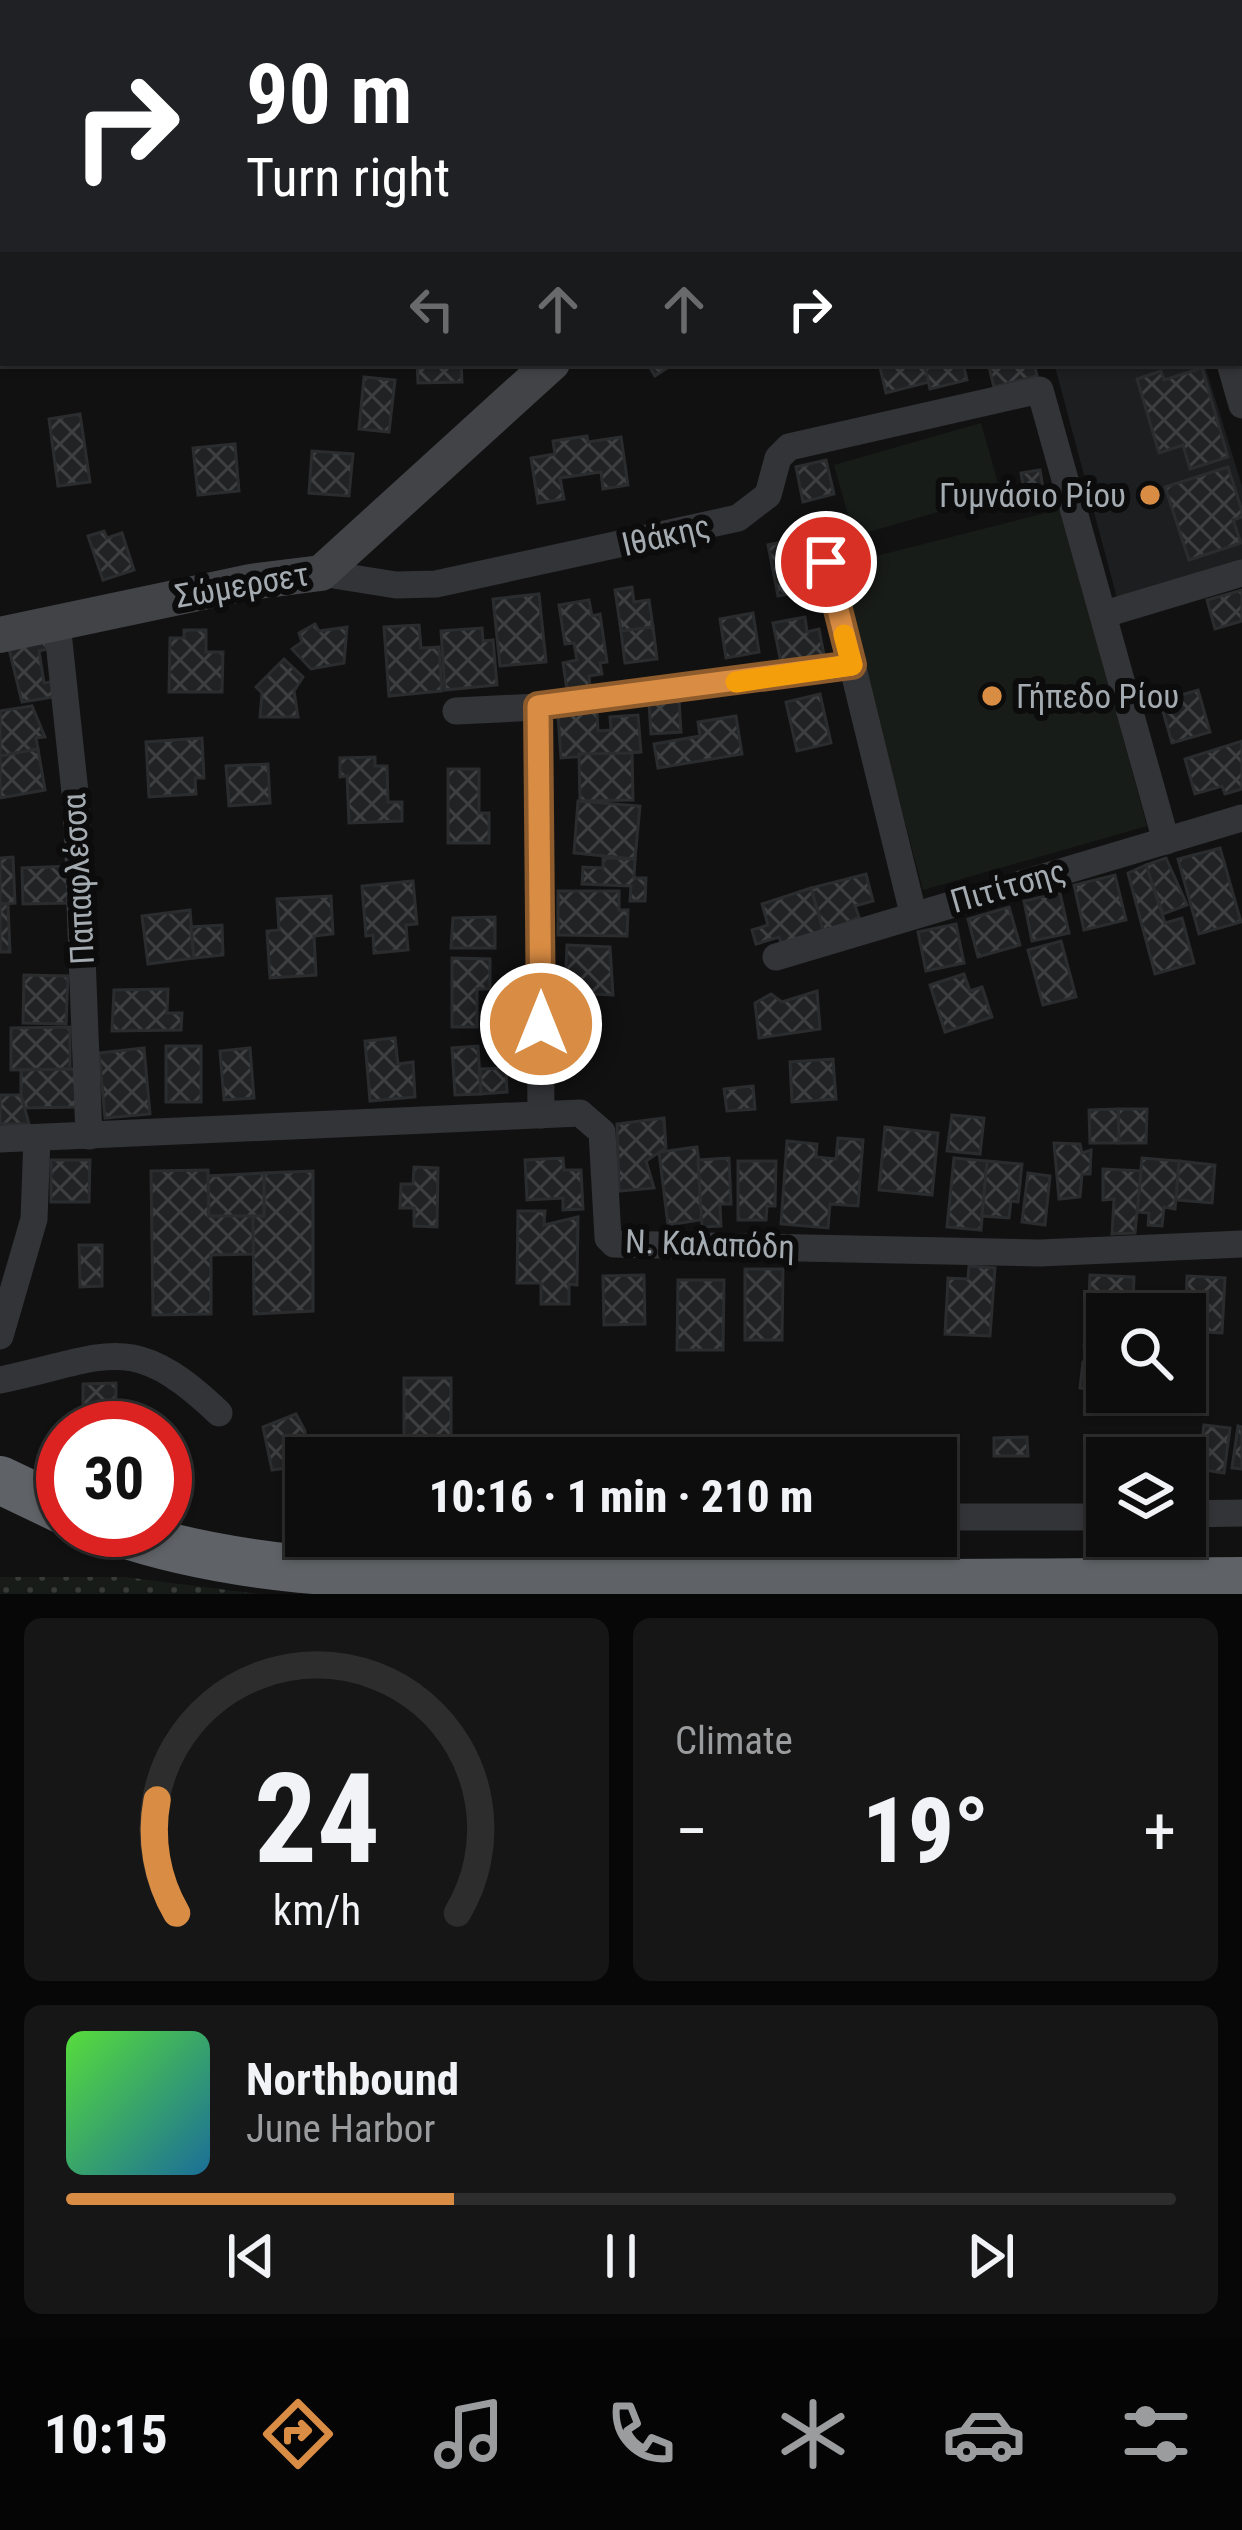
<!DOCTYPE html>
<html lang="en">
<head>
<meta charset="utf-8">
<style>
	body { margin:0; font-family:"Roboto Condensed",sans-serif; background:#161617; color:#f1f3f6; height:100vh; display:flex; flex-direction:column; font-size:45px; white-space:nowrap }
	* { box-sizing:border-box; margin:0 }
	p { font-size:39px; color:#9a9c9e }
	.icon { flex:none; width:66px; height:66px; fill:none; stroke:currentColor; stroke-width:2; stroke-linecap:round; stroke-linejoin:round }
	.map { position:relative; height:1594px; overflow:hidden }
	.details { display:flex; flex-direction:column; gap:24px; padding:24px; background:#070708; flex:1 }
	.details>* { flex:none }
	.banner { position:absolute; left:0px; top:0px; width:1242px; height:366px; box-shadow:0 3px 9px #0004,0 0 0 3px #2d2d2e; background:#202124; color:#fff; overflow:hidden }
	.controls { position:absolute; left:1086px; top:1293px; display:grid; gap:24px }
	.controls a { display:grid; place-items:center; width:120px; height:120px; border-radius:0px; background:#0d0d0e; box-shadow:0 3px 9px #0004,0 0 0 3px #2d2d2e; font-size:60px }
	.speed { position:absolute; left:36px; top:1401px; display:flex; gap:24px; font-size:60px; font-weight:700; text-align:center }
	.speed>* { display:grid; place-content:center; width:156px; height:156px; border-radius:50%; background:#0d0d0e; box-shadow:0 3px 9px #0004,0 0 0 3px #2d2d2e; line-height:1 }
	.speed .limit { border:18px solid #d22; background:#fff; color:#111 }
	.pin { position:absolute; display:grid; place-items:center; width:102px; height:102px; color:#fff; margin:-51px; border:6px solid #fff; border-radius:50%; box-shadow:0 3px 12px #0007 }
	.me { position:absolute; width:132px; margin:-66px; rotate:0deg; stroke-linejoin:round; filter:drop-shadow(0 0 9px #0008) }
	.turn { display:flex; align-items:center; gap:42px; height:252px; padding:0 48px; font-size:54px }
	.turn .icon { width:156px; height:156px; stroke-width:2.5 }
	.turn b { display:block; font-size:84px; line-height:102px }
	.lanes { display:flex; align-items:center; height:114px; padding:0 48px; background:#0003; justify-content:center; gap:60px; direction:ltr }
	.lanes .off { opacity:.35 }
	.big { font-size:90px; font-weight:800; line-height:1.1 }
	.details .card { flex:1; display:flex; flex-direction:column; justify-content:center; gap:18px; min-width:0; padding:0 42px; border-radius:18px; background:#161617 }
	.details .dial { align-items:center; gap:0 }
	.dial svg { height:312px; overflow:visible; fill:none; stroke:#2d2d2e; stroke-width:7; stroke-linecap:round; text-anchor:middle }
	.dial text { fill:#f1f3f6; stroke:none }
	.song { display:flex; align-items:center; gap:36px }
	.cover { width:144px; height:144px; border-radius:18px; background:linear-gradient(135deg,hsl(110 70% 55%),hsl(200 70% 35%)) }
	.played { height:12px; border-radius:6px; background:linear-gradient(90deg,#d98c43 35%,#2d2d2e 35%) }
	.keys { display:flex; justify-content:space-around; direction:ltr }
	.heat { display:flex; justify-content:space-between; align-items:center; font-size:66px; direction:ltr }
	.details .tiles { flex:1; display:grid; gap:24px; grid-template-columns:1fr 1fr }
	.card:last-child { grid-column:span 2 }
	.trip { position:absolute; left:285px; top:1437px; width:672px; height:120px; border-radius:0px; background:#0d0d0e; box-shadow:0 3px 9px #0004,0 0 0 3px #2d2d2e; font-weight:800; line-height:120px; text-align:center }
	.dock { display:flex; height:192px; justify-content:space-around; align-items:center; background:#050506; color:#9a9c9e }
	.dock .icon { width:84px; height:84px }
	.dock .on { color:#d98c43 }
	.dock b { font-size:54px; color:#f1f3f6 }
	.map>svg:first-child { display:block }
	.built { fill:#1d1e1f }
	.grass { fill:url(#grass-dots) }
	.pitch { fill:#181c18 }
	.building { fill:url(#building-cross-hatch); stroke:#2b2c2e; stroke-width:3 }
	.lines { fill:none; stroke-linecap:round; stroke-linejoin:round }
	.street { stroke:#333437; stroke-width:27 }
	.secondary { stroke:#414346; stroke-width:36 }
	.highway { stroke:#5f6367; stroke-width:48 }
	.route-casing { stroke:#8d5b2c; stroke-width:30 }
	.route { stroke:#d98c43; stroke-width:21 }
	.slow { stroke:#f59e0b; stroke-width:21 }
	.poi-dot { fill:#d98c43; stroke:#0c0c0d; stroke-width:4.5 }
	.labels { text-anchor:middle; dominant-baseline:central; stroke-width:12; stroke-linejoin:round; paint-order:stroke }
	.poi-label { font-size:33px; fill:#a4abb1; stroke:#0c0c0d; text-anchor:end }
	.street-label { font-size:33px; fill:#a4abb1; stroke:#0c0c0d }
</style>
</head>
<body>
<div class="map">
<svg width="1242" height="1594" viewBox="0 0 1242 1594">
	<defs>
		<pattern id="grass-dots" width="8" height="8" patternUnits="userSpaceOnUse" patternTransform="scale(3)"><rect width="8" height="8" fill="#181c18"/><path d="M2 2h.1M6 6h.1" fill="none" stroke="#373a37" stroke-width="1.8" stroke-linecap="round"/></pattern>
		<pattern id="building-cross-hatch" width="8" height="8" patternUnits="userSpaceOnUse" patternTransform="scale(3)"><rect width="8" height="8" fill="#212223"/><path d="M0 0l8 8M0 8l8-8" fill="none" stroke="#3e3f41"/></pattern>
	</defs>
	<rect width="100%" height="100%" fill="#111112"/>
	<path class="built" d="M1054,363H1204L1242,486V561L1117,598Z"/>
	<path class="grass" d="M0,1577H125L258,1594H0Z"/>
	<g class="pitch">
		<path d="M981,423L1001,494L854,536L834,465Z"/>
		<path d="M1061,509L1147,826L923,890L837,566Z"/>
	</g>
	<g class="building">
		<path d="M161,0H207V3H162Z"/>
		<path d="M948,0H1021V3H949Z"/>
		<path d="M1035,0H1081L1082,3H1035Z"/>
		<path d="M1239,239L1242,243L1239,305Z"/>
		<path d="M417,363H461L462,382L418,383Z"/>
		<path d="M647,363H675L655,376Z"/>
		<path d="M879,363H924L929,382L886,393Z"/>
		<path d="M924,363H963L967,380L930,389Z"/>
		<path d="M988,363H1034L1037,376L994,387Z"/>
		<path d="M1202,368L1228,457L1190,469L1183,445L1159,453L1137,379L1161,371L1164,380Z"/>
		<path d="M364,377L395,380L389,432L359,429Z"/>
		<path d="M80,414L90,482L58,486L49,419Z"/>
		<path d="M587,436L588,442L621,437L628,485L603,489L601,472L560,478L564,499L538,503L531,458L555,454L553,441Z"/>
		<path d="M235,444L239,491L198,495L193,448Z"/>
		<path d="M312,451L353,454L349,496L309,493Z"/>
		<path d="M826,460L834,494L803,502L796,467Z"/>
		<path d="M1228,467L1242,511V517L1233,520L1241,543L1189,560L1165,487Z"/>
		<path d="M1040,470L1045,500L1026,503L1021,473Z"/>
		<path d="M104,531L107,538L122,533L134,570L103,580L88,536Z"/>
		<path d="M805,537L815,589L778,596L768,545Z"/>
		<path d="M632,587L634,602L649,600L653,627L621,631L615,590Z"/>
		<path d="M1242,590V621L1215,629L1207,600Z"/>
		<path d="M539,594L546,662L500,666L493,599Z"/>
		<path d="M589,600L592,616L600,614L607,662L600,663L602,674L589,676L590,687L567,690L563,663L577,660L574,643L565,644L559,605Z"/>
		<path d="M753,613L759,652L726,658L720,619Z"/>
		<path d="M805,617L807,632L819,629L825,660L781,663L773,623Z"/>
		<path d="M315,624L319,631L347,627L344,663L311,669L292,649L302,642L299,633Z"/>
		<path d="M419,625L421,648L439,647L442,691L389,696L384,627Z"/>
		<path d="M653,627L657,659L625,663L621,631Z"/>
		<path d="M482,628L483,641L493,640L497,685L445,690L441,631Z"/>
		<path d="M184,630H206V652H223L222,692H169L170,638H184Z"/>
		<path d="M46,642L48,649L39,651L44,683L57,681L59,696L22,702L9,649Z"/>
		<path d="M284,659L303,677L294,691L298,717H260L262,693L256,687Z"/>
		<path d="M1198,690L1210,732L1172,743L1160,701Z"/>
		<path d="M820,694L831,743L797,751L786,702Z"/>
		<path d="M679,700L681,732L651,734L649,703Z"/>
		<path d="M32,706L45,737L36,738L38,749L0,756V711Z"/>
		<path d="M597,712L598,731L611,730L610,717L638,715L641,752L561,758L558,715Z"/>
		<path d="M736,716L742,754L658,768L654,744L700,736L698,722Z"/>
		<path d="M202,738L204,778H195L196,794L149,797L146,742Z"/>
		<path d="M1242,741V789L1225,794L1222,786L1195,794L1185,759Z"/>
		<path d="M38,749L45,790L0,798V756Z"/>
		<path d="M632,753L633,800L580,801L579,754Z"/>
		<path d="M375,757V766H387L388,802H402V821L349,823L347,776L340,777V758Z"/>
		<path d="M268,764L270,803L229,806L226,766Z"/>
		<path d="M448,769H479V813H489V843H448Z"/>
		<path d="M578,801L640,806L635,859L574,853Z"/>
		<path d="M1220,848L1241,922L1199,934L1178,859Z"/>
		<path d="M13,857L15,903L0,904V858Z"/>
		<path d="M603,858L635,859L634,878H646L645,901H630L631,886L582,884L583,867L603,868Z"/>
		<path d="M1166,858L1187,905L1163,914L1146,865Z"/>
		<path d="M1146,865L1165,923L1182,918L1194,963L1155,974L1128,873Z"/>
		<path d="M70,866L72,903L23,904L22,868Z"/>
		<path d="M866,874L873,901L855,906L859,917L824,933L811,888Z"/>
		<path d="M1115,875L1126,920L1084,930L1074,885Z"/>
		<path d="M413,881L417,924L406,925L408,950L374,953L373,935L366,936L362,886Z"/>
		<path d="M811,888L824,933L782,945L779,937L756,944L752,930L768,925L762,904Z"/>
		<path d="M558,891H619V910H628L627,936L558,935Z"/>
		<path d="M1060,893L1069,933L1032,941L1024,901Z"/>
		<path d="M331,896L333,934L314,936L316,975L270,978L267,931L279,930L277,899Z"/>
		<path d="M0,904H8L10,952H0Z"/>
		<path d="M1009,907L1020,945L978,957L968,919Z"/>
		<path d="M190,910L194,958L148,964L142,916Z"/>
		<path d="M495,917V948H451L453,918Z"/>
		<path d="M956,924L964,963L926,971L918,932Z"/>
		<path d="M222,925L223,955L194,958L191,927Z"/>
		<path d="M1061,941L1076,997L1043,1005L1028,950Z"/>
		<path d="M567,945L610,947L613,995L565,993Z"/>
		<path d="M452,958L490,959V989H477V1027H452Z"/>
		<path d="M964,974L970,991L982,987L992,1017L945,1032L930,985Z"/>
		<path d="M24,975L68,976L66,1024L23,1023Z"/>
		<path d="M168,989L167,1013H182L181,1030L112,1031L114,990Z"/>
		<path d="M817,991L820,1029L759,1038L755,1003L771,994L782,1002Z"/>
		<path d="M70,1027V1069L11,1070V1028Z"/>
		<path d="M395,1038L398,1064L413,1062L415,1097L370,1101L365,1041Z"/>
		<rect x="166" y="1046" width="35" height="56"/>
		<path d="M478,1046L481,1094L455,1095L452,1048Z"/>
		<path d="M144,1048L150,1114L105,1118L99,1053Z"/>
		<path d="M250,1048L254,1098L224,1100L220,1051Z"/>
		<path d="M833,1059L836,1099L792,1102L790,1062Z"/>
		<path d="M506,1068L507,1092L481,1094L480,1069Z"/>
		<path d="M80,1069L81,1107L21,1108V1070Z"/>
		<path d="M753,1086L755,1109L727,1111L724,1089Z"/>
		<path d="M0,1095H21L29,1124H0Z"/>
		<path d="M1118,1109H1147L1146,1143H1119Z"/>
		<path d="M1118,1109L1119,1143H1090L1089,1110Z"/>
		<path d="M952,1115L984,1118L980,1154L947,1151Z"/>
		<path d="M664,1118L666,1148L646,1161L654,1188L619,1191L617,1124Z"/>
		<path d="M885,1127L938,1133L932,1195L879,1190Z"/>
		<path d="M838,1138L863,1140L858,1206L830,1204L828,1228L781,1224L787,1141L817,1144L816,1157L836,1159Z"/>
		<path d="M1054,1143L1080,1144L1082,1153L1091,1150L1090,1174H1082L1080,1197L1059,1199Z"/>
		<path d="M697,1147L706,1219L668,1225L659,1152Z"/>
		<path d="M563,1158L564,1170H581L583,1209L563,1210V1198L527,1200L525,1160Z"/>
		<path d="M729,1158L731,1204H720L721,1226L702,1227L698,1160Z"/>
		<path d="M954,1158L987,1161L981,1230L947,1227Z"/>
		<path d="M1142,1158L1179,1161L1175,1209L1164,1207L1162,1226L1148,1225L1149,1213L1137,1212Z"/>
		<path d="M51,1160H90L89,1202H51Z"/>
		<path d="M738,1161H776L775,1206H767L766,1220H738Z"/>
		<path d="M987,1161L1022,1164L1018,1202L1011,1201L1009,1218L982,1216Z"/>
		<path d="M1179,1161L1215,1165L1212,1203L1176,1200Z"/>
		<path d="M414,1167L438,1168L437,1227L414,1226V1208H400L401,1184H413Z"/>
		<path d="M1103,1169L1141,1171L1135,1233L1112,1234L1114,1199L1103,1200Z"/>
		<path d="M208,1170L209,1216L253,1215L254,1254L211,1255V1314L153,1315L151,1171Z"/>
		<path d="M313,1171V1311L254,1314L253,1215L264,1216V1173Z"/>
		<path d="M264,1173V1216H209L208,1176Z"/>
		<path d="M1028,1173L1050,1176L1045,1225L1022,1222Z"/>
		<path d="M518,1211H545L544,1225L578,1217L577,1285L569,1284V1304H541V1283H517Z"/>
		<path d="M79,1245H102V1286L80,1287Z"/>
		<path d="M969,1266L995,1268L990,1336L945,1334L948,1278L968,1279Z"/>
		<path d="M745,1269H783L782,1340H745Z"/>
		<path d="M644,1275L645,1324L604,1325L603,1276Z"/>
		<path d="M1090,1275L1134,1277L1133,1303L1121,1302L1120,1313L1095,1312V1299H1089Z"/>
		<path d="M1187,1276L1225,1278L1222,1333L1185,1331Z"/>
		<path d="M678,1280H724L723,1350H677Z"/>
		<path d="M1087,1321L1107,1324V1349L1084,1346Z"/>
		<path d="M1083,1362L1107,1364V1391L1080,1388Z"/>
		<path d="M404,1378H451V1455L404,1456Z"/>
		<path d="M116,1383V1414H83V1384Z"/>
		<path d="M296,1414L305,1431L306,1465L272,1470L263,1427Z"/>
		<path d="M1204,1425L1230,1428L1224,1473L1198,1469Z"/>
		<path d="M1238,1426L1242,1427V1469L1232,1468Z"/>
		<path d="M1027,1437L1028,1456H994V1438Z"/>
	</g>
	<g class="lines">
		<g class="street">
			<path d="M938,0L939,3"/>
			<path d="M748,3L759,0"/>
			<path d="M0,197L3,196"/>
			<path d="M1239,322L1242,321"/>
			<path d="M1230,363L1242,405"/>
			<path d="M827,562L913,913"/>
			<path d="M321,573L396,585L436,584L738,518L768,495L778,458L789,447L1040,390L1166,841"/>
			<path d="M1105,614L1242,573"/>
			<path d="M57,623L76,802L89,1136"/>
			<path d="M538,707L541,1115"/>
			<path d="M456,711L538,707L852,665"/>
			<path d="M776,957L1242,818"/>
			<path d="M0,1139L580,1113L602,1132L608,1238L614,1244L1040,1253L1242,1244"/>
			<path d="M0,1336L34,1219L37,1138"/>
			<path d="M0,1380C107,1358 130,1328 219,1413"/>
			<path d="M1185,1514L1242,1513"/>
			<path d="M936,1517H1107"/>
		</g>
		<g class="secondary">
			<path d="M1239,40L1242,39"/>
			<path d="M0,635L250,582L321,573L552,363"/>
		</g>
		<g class="highway">
			<path d="M0,1480L63,1510"/>
			<path d="M112,1530C249,1577 391,1575 534,1579C770,1587 1006,1582 1242,1581"/>
		</g>
	</g>
	<g class="lines">
		<g class="route-casing">
			<path id="route" d="M541,1024L538,706L852,665L826,562"/>
		</g>
		<use href="#route" class="route"/>
		<path class="slow" d="M736,682L852,665L844,635"/>
	</g>
	<g class="poi-dot">
		<circle cx="1150" cy="495" r="12"/>
		<circle cx="992" cy="696" r="12"/>
	</g>
	<g class="labels">
		<g class="poi-label">
			<text x="1126" y="495">Γυμνάσιο Ρίου</text>
			<text x="1016" y="696" text-anchor="start">Γήπεδο Ρίου</text>
		</g>
		<g class="street-label">
			<text transform="translate(666 535) rotate(-13)">Ιθάκης</text>
			<text transform="translate(242 585) rotate(-10)">Σώμερσετ</text>
			<text transform="translate(78 879) rotate(-93)">Παπαφλέσσα</text>
			<text transform="translate(1008 886) rotate(-16)">Πιτίτσης</text>
			<text transform="translate(710 1244) rotate(2)">Ν. Καλαπόδη</text>
		</g>
	</g>
</svg>
<div class="controls">
<a><svg class="icon" aria-label="search" viewBox="0 0 24 24"><circle cx="10" cy="10" r="6"/><path d="M15 15l6 6"/></svg></a>
<a><svg class="icon" aria-label="layers" viewBox="0 0 24 24"><path d="M12 4l9 5-9 5-9-5zM3 14l9 5 9-5"/></svg></a>
</div>
<div class="speed"><div class="limit">30</div></div>
<div class="pin" style="left:826px;top:562px;background:#d93025"><svg class="icon" aria-label="arrive" viewBox="0 0 24 24"><path d="M6 21V4h12l-3 4 3 4H6"/></svg></div>
<svg class="me" style="left:541px;top:1024px" viewBox="-20 -20 40 40"><circle r="17" fill="#d98c43" stroke="#fff" stroke-width="3"/><path d="M0-11L8 9 0 5-8 9z" fill="#fff"/></svg>
<div class="trip">10:16 · 1 min · 210 m</div>
<div class="banner">
<div class="turn"><svg class="icon" aria-label="right" viewBox="0 0 24 24"><path d="M7 20v-9h11M14 6l5 5-5 5"/></svg><div><b>90 m</b>Turn right</div></div>
<div class="lanes"><svg class="icon off" aria-label="left" viewBox="0 0 24 24"><path d="M17 20v-9H6M10 6l-5 5 5 5"/></svg><svg class="icon off" aria-label="ahead" viewBox="0 0 24 24"><path d="M12 20V5M6 11l6-6 6 6"/></svg><svg class="icon off" aria-label="ahead" viewBox="0 0 24 24"><path d="M12 20V5M6 11l6-6 6 6"/></svg><svg class="icon" aria-label="right" viewBox="0 0 24 24"><path d="M7 20v-9h11M14 6l5 5-5 5"/></svg></div>
</div>
</div>
<section class="details">
<div class="tiles">
<div class="card dial"><svg viewBox="0 0 100 80">
<path d="M14 69A42 42 0 1 1 86 69"/>
<path d="M14 69A42 42 0 0 1 9 40" stroke="#d98c43"/>
<text x="50" y="56" font-size="32" font-weight="700">24</text>
<text x="50" y="72" font-size="11">km/h</text>
</svg></div>
<div class="card"><p>Climate</p>
<div class="heat"><a>−</a><b class="big">19°</b><a>+</a></div>
</div>
<div class="card">
<div class="song"><i class="cover"></i><div><b>Northbound</b><p>June Harbor</p></div></div>
<div class="played"></div>
<div class="keys"><svg class="icon" aria-label="previous" viewBox="0 0 24 24"><path d="M18 5L8 12l10 7zM5 5v14"/></svg><svg class="icon" aria-label="pause" viewBox="0 0 24 24"><path d="M8 5v14M16 5v14"/></svg><svg class="icon" aria-label="next" viewBox="0 0 24 24"><path d="M6 5l10 7-10 7zM19 5v14"/></svg></div>
</div>
</div>
</section>
<nav class="dock">
<b>10:15</b>
<svg class="icon on" aria-label="directions" viewBox="0 0 24 24"><path d="M12 3l9 9-9 9-9-9zM9 14v-3h6M13 9l2 2-2 2"/></svg>
<svg class="icon" aria-label="music" viewBox="0 0 24 24"><path d="M9 18V5l10-2v13"/><circle cx="6" cy="18" r="3"/><circle cx="16" cy="16" r="3"/></svg>
<svg class="icon" aria-label="phone" viewBox="0 0 24 24"><path d="M5 4h4l2 5-3 2q2 4 5 5l2-3 5 2v4C11 20 4 13 5 4z"/></svg>
<svg class="icon" aria-label="climate" viewBox="0 0 24 24"><path d="M12 3v18M4 7l16 10M4 17L20 7"/></svg>
<svg class="icon" aria-label="car" viewBox="0 0 24 24"><path d="M5 17H2v-5l4-1 3-4h7l3 4 3 1v5h-3M9 17h6M6 11h13"/><circle cx="7" cy="17" r="2"/><circle cx="17" cy="17" r="2"/></svg>
<svg class="icon" aria-label="filters" viewBox="0 0 24 24"><path d="M4 7h16M4 17h16"/><circle cx="9" cy="7" r="2"/><circle cx="15" cy="17" r="2"/></svg>
</nav>
</body>
</html>
